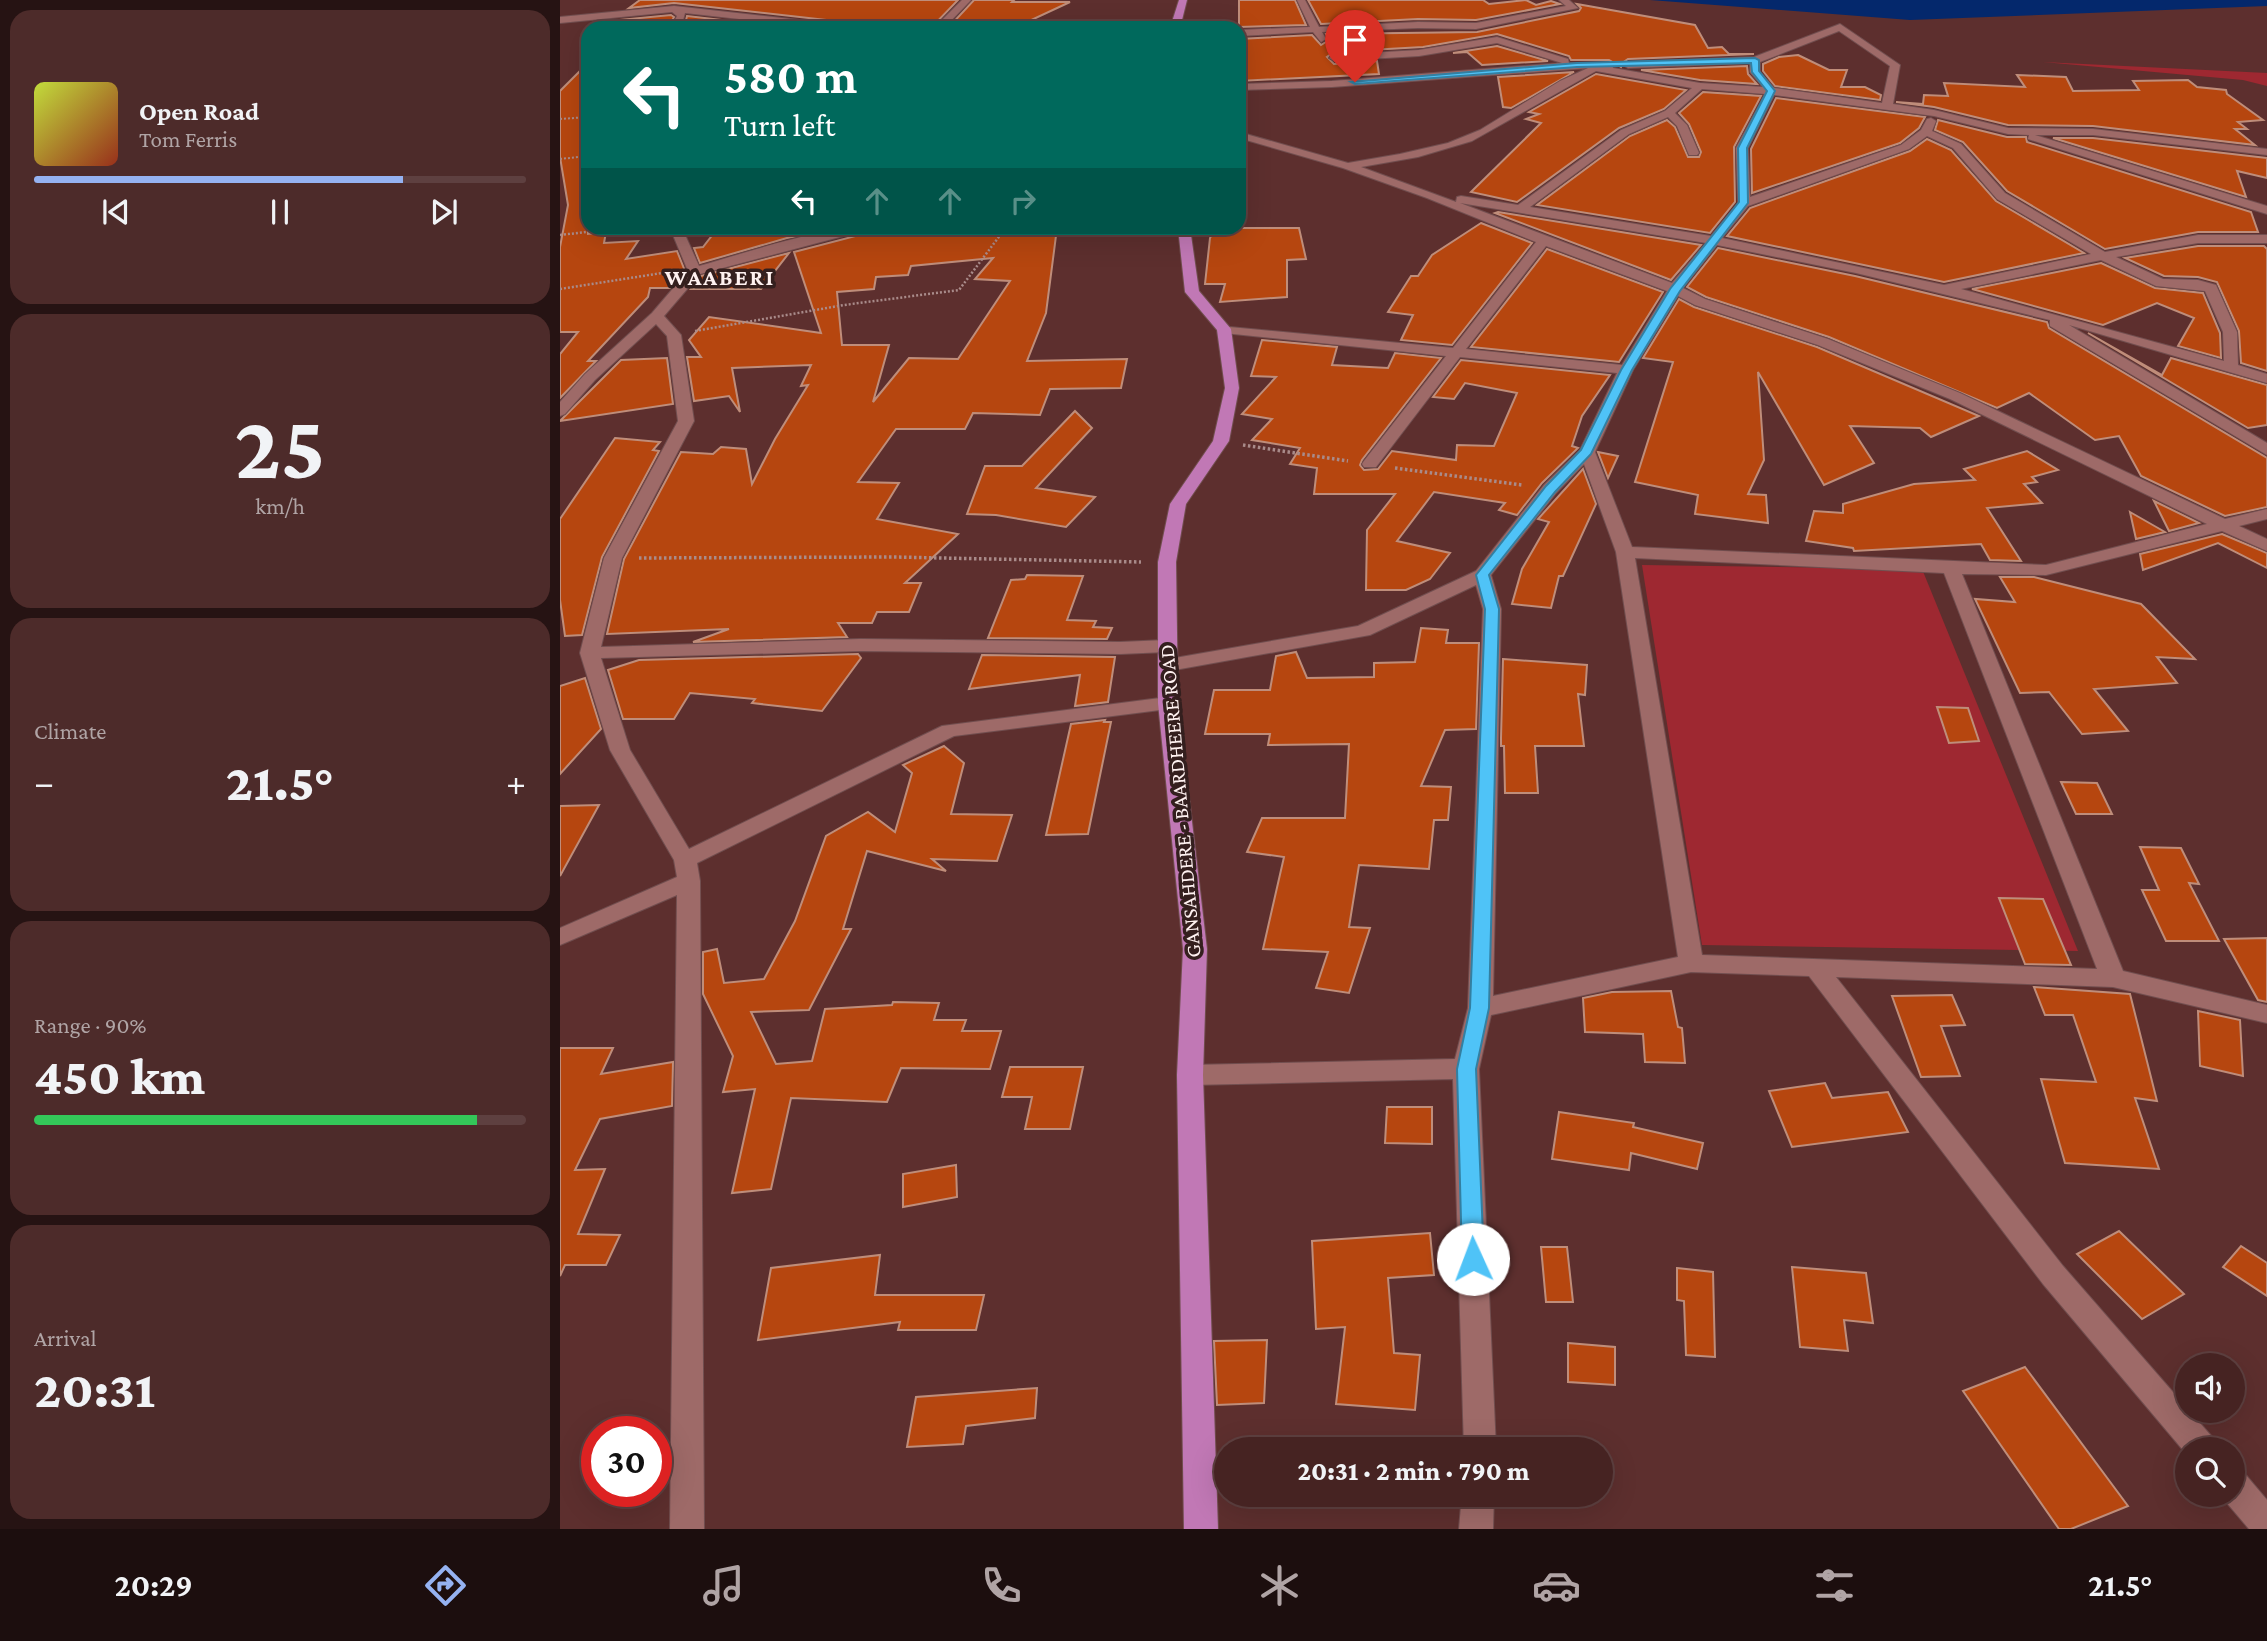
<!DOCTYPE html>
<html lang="en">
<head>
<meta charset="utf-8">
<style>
	body { margin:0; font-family:"Crimson Pro",serif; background:#4d2b2a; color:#f1f3f6; height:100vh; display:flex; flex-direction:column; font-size:26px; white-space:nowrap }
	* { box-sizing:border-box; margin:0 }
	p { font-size:23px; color:#b0a4a5 }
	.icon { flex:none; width:38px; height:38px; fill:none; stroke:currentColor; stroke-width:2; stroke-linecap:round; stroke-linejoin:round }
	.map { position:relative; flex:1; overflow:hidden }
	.details { display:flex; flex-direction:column; gap:10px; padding:10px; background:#261313; width:560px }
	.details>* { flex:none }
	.guide { position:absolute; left:21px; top:21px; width:665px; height:214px; border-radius:21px; box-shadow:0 7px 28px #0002,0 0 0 2px #5e4040; background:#00695c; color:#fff; overflow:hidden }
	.fabs { position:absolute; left:1615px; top:1353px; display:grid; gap:14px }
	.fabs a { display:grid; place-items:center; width:70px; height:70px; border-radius:50%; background:#462322; box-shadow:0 7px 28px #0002,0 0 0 2px #5e4040; font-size:35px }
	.speed { position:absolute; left:21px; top:1416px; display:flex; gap:14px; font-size:35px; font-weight:700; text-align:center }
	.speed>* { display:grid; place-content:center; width:91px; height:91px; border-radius:50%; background:#462322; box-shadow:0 7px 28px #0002,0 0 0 2px #5e4040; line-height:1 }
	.speed .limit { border:10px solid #d22; background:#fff; color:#111 }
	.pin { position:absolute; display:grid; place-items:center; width:60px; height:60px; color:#fff; margin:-72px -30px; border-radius:50% 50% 50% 0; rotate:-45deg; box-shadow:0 0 7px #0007 }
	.pin .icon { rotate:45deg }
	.me { position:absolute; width:77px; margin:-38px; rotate:358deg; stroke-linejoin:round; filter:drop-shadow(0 0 5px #0008) }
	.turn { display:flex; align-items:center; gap:24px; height:147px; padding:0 28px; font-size:32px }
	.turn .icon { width:91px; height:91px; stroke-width:2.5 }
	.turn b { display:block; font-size:49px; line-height:60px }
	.lanes { display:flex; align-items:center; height:66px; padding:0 28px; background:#0003; justify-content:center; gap:35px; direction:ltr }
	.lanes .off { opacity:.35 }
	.big { font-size:52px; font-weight:800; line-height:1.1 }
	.details .tile { flex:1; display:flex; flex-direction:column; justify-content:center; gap:10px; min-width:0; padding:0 24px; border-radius:21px; background:#4d2b2a }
	.details .dial { align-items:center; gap:0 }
	.dial b { font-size:91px; line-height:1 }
	.song { display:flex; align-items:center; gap:21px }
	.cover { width:84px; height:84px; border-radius:10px; background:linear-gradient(135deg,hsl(70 70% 55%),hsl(10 70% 35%)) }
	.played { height:7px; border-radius:4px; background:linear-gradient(90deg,#95b2f1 75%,#5e4040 75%) }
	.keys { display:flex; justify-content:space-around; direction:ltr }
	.heat { display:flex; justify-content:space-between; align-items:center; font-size:38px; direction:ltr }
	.charge { height:10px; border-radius:5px; background:linear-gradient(90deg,#34c759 90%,#5e4040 0) }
	.trip { position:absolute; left:654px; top:1437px; width:399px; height:70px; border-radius:35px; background:#462322; box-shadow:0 7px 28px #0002,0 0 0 2px #5e4040; font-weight:800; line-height:70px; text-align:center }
	.tabs { display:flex; height:112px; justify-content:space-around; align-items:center; background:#1c0e0e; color:#b0a4a5 }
	.tabs .icon { width:49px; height:49px }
	.tabs .current { color:#95b2f1 }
	.tabs b { font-size:32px; color:#f1f3f6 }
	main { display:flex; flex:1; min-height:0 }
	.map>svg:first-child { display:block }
	.green { fill:#9e2831 }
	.water { fill:#04286c }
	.building { fill:#b6460f; stroke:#bf8d7a; stroke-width:2; fill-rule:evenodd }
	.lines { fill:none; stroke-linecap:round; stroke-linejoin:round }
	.minor-casing { stroke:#714e4f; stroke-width:2 }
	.major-casing { stroke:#714e4f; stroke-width:2 }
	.path-far2 { stroke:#a98b8a; stroke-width:2; stroke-dasharray:2 2; stroke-linecap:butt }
	.path-far1 { stroke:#a98b8a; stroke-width:2.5; stroke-dasharray:2 2; stroke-linecap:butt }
	.path { stroke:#a98b8a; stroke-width:3.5; stroke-dasharray:2.5 2.5; stroke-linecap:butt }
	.minor { fill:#9e6a68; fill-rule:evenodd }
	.major { fill:#c178b5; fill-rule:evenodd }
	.route { fill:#4fc3f7; stroke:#337fa1; stroke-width:2 }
	.labels { text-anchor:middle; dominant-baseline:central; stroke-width:7; stroke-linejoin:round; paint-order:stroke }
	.street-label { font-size:21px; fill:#fef1f0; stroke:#341f1e }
	.far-district-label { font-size:23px; font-weight:bold; letter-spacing:2px; fill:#fef1f0; stroke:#341f1e }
</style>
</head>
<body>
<main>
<section class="details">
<div class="tile">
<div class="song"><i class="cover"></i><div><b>Open Road</b><p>Tom Ferris</p></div></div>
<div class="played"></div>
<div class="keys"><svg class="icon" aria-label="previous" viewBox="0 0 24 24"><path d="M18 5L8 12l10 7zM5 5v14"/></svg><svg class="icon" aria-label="pause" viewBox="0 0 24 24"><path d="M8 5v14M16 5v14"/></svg><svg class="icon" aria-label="next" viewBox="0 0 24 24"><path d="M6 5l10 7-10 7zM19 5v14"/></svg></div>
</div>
<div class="tile dial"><b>25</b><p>km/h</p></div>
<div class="tile"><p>Climate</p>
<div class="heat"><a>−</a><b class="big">21.5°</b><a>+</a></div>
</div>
<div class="tile"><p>Range · 90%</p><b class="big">450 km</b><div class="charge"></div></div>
<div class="tile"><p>Arrival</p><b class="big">20:31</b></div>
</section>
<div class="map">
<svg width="1707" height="1529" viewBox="0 0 1707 1529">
	<rect width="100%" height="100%" fill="#5d2f2e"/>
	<g class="green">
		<path d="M1483,62L1707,73V86L1683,80Z"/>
		<path d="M1082,565L1362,569L1518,951L1142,945Z"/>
	</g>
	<path class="water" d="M1090,0H1707V6L1350,20Z"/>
	<g class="building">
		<path d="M80,0H398L371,28H294L284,22L114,3L69,8Z"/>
		<path d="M414,0H454L452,2H510L454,28H388Z"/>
		<path d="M679,0H735L746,25L679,27Z"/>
		<path d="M748,0H923L929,4L966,0L976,5L991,1L1000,4L916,20L858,19L761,24Z"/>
		<path d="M1017,4L1135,25L1148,48L1162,47L1169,54H1194L1068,59L1062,63L1061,67L1049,60H1011L1009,56L937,34L863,47L774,52L767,57L774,64L817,61L819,74L679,81V39L752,35L761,45L769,40L766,34L917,32L1019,11L1021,8Z"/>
		<path d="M111,15L114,17L108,28L39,27L49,21Z"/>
		<path d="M127,16L216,26L124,28Z"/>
		<path d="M937,46L988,61L922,65L907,52L893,53Z"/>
		<path d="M1238,55L1269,70H1287L1281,87H1305L1321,95L1320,100L1215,86L1203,71V64L1219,57Z"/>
		<path d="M28,63V234L46,232L44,243L78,241L66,259L117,251L125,271L110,288H90L88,297L28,361H36L0,398V354L18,332H0V247L8,205L0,157V91Z"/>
		<path d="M1187,66L1188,74L1197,84L1140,80L1081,70Z"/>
		<path d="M1014,72L951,108L943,107L938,77Z"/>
		<path d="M1036,74L1126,90L1104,109L1059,128L957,202L911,192L981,123L966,119L979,114L969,112Z"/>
		<path d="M1457,75L1506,77L1513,91L1579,90L1573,81L1628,80L1637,87L1666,90L1667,94L1703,120L1678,122L1687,129H1675L1695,145L1533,126L1448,125L1374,107L1336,102L1363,104L1364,95L1388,96L1384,83L1465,87Z"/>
		<path d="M1143,92L1201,96L1174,147L1175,202L1150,233L977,205L1070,136L1107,120L1115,127L1128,157H1139L1141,152L1129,124L1119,113Z"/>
		<path d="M1216,98L1365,117L1359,128L1340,143L1192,193L1191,149Z"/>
		<path d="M1378,120L1447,137H1466L1467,142L1691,212L1698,232H1638L1545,249L1447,191L1403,142L1375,130Z"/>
		<path d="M1493,138H1533L1707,158V178L1677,171L1686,197Z"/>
		<path d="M1367,139L1391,150L1436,201L1524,253L1384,282L1167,236L1190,208L1350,151Z"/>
		<path d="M938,212L1141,245L1111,280L935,213Z"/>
		<path d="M921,223L972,243L892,345L841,340L853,315L828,312L851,276H858L872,255Z"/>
		<path d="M247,228H277L227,238L140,263L134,248L143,247L154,233L228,232L227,229Z"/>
		<path d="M317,228H349L354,236L400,232V228H497L486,313L467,361L567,359L561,388L490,389L480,415L413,413L405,429H336L298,482L339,483L317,519L398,534L345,583H361L349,612H317L312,623H278L287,637L133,642L169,629L47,634L64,559L121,452L153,454L161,447L186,449L192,484L215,439L248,385L241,386L251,365L172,368L180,412L169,396L134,401L127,357H141L129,340L149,317L261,333L234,252L315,231ZM433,258L415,279L450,281L398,359L349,358L313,402L329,345H282L277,292L314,289L316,277L348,275L351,266Z"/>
		<path d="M656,228H739L746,259L727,260V297L660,302L665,284H645L650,238Z"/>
		<path d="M1638,246H1704L1707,249V371L1681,363L1679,331L1657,282L1638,277L1604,276L1565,258Z"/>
		<path d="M1158,248L1295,276L1487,322L1489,328L1707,458V507L1665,516L1581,476L1559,436L1535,440L1469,393L1437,408L1269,337L1146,297L1127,287Z"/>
		<path d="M987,249L1103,292L1059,362L911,347Z"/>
		<path d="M229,253L201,289H131L141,276Z"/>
		<path d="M1541,263L1595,288L1643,293L1660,333L1661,358L1618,346L1634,318L1597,303L1543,325L1412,289Z"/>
		<path d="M1119,299L1134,307L1257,347L1419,416L1371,437L1360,428L1290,426L1314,463L1264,485L1198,372L1204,460L1188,494L1206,495L1208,523L1135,514L1138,495L1075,482L1113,362L1083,358Z"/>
		<path d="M1528,333L1602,375L1611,358L1707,385V425L1688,428Z"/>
		<path d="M702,340L777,347L772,365L828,368L835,353L881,358L802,460L800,465L804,470L818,469L832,451L896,460L897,445L934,446L957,393L905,383L894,399L873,397L901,360L1050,375L1022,416L1012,446L1018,448L982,483L957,515L939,510L945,503L874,492L837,541L890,553L870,579L846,590H806L807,530L835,494H754L757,468L730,464L740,448L692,440L712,419L682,414L716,377L691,376Z"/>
		<path d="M107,358L113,404L0,421L61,360Z"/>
		<path d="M515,411L532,428L476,488L535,497L506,527L436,515L407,514L425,466H462Z"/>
		<path d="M55,438L100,442L93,450L99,451L42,557L22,635L5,636L0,600V519Z"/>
		<path d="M1467,451L1498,470L1472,477L1477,482L1464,484L1482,503L1427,508L1461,561L1430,560L1421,544L1294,551L1293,548L1246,541L1254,511L1283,513V504L1354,484L1415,480L1404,469Z"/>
		<path d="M1038,452L1058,456L1048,478Z"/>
		<path d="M1023,469L1036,504L1003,576H999L991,608L952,604L962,569L989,522L978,519Z"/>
		<path d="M1594,501L1639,523L1609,531Z"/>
		<path d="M1570,512L1605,532L1576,539Z"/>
		<path d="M1662,534L1707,553V568L1658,543L1583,570L1580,554Z"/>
		<path d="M467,575L523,576L507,620L536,621L533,627L552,628L547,639L428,638L451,580L465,579Z"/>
		<path d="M1440,577H1474L1581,604L1635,659L1597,657L1617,683L1534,689L1568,731L1522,734L1489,692L1460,693L1415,599L1455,602Z"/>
		<path d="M861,628L888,630L886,643H919L916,729L885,730L861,786L891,787L888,820H874L869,869L799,865L789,927L810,928L789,993L756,988L768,952L703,949L724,857L687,852L702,818H785L789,744L708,745L710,734H645L654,690H710L716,656L736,652L747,678L814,677V663L855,662Z"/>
		<path d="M298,654L301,658L262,711L192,703L195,699L130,693L114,719H63L48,670L79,660Z"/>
		<path d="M422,655L555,657L548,702L515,706L520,675L409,689Z"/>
		<path d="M943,659L1027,665L1025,695L1018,694L1024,746H975L978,793H945L944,746H941V738Z"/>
		<path d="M25,678L41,729L0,774V686Z"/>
		<path d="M1377,707L1408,708L1419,741L1389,743Z"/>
		<path d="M545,720L544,722H551L528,834L486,835L511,724Z"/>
		<path d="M384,746L404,763L391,814L452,815L437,861L372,859L386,871L307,851L283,929H291L249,1010L191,1012L216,1064L252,1061L265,1009L332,1005L333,1002L379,1003L374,1020H406L402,1031H441L430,1069L341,1068L327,1102L231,1098L211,1189L172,1193L195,1089L163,1092L173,1056L143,994V952L157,949L164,983L204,979L235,921L266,836L308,812L335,832L352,773L343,765Z"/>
		<path d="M1501,782L1537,783L1552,814H1516Z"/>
		<path d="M39,805L0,876V806Z"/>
		<path d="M1580,847L1621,848L1639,884L1629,883L1659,941H1606L1582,890H1599Z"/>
		<path d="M1439,898L1483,899L1511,965L1465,964Z"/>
		<path d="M1707,938V1002L1698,1000L1664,939Z"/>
		<path d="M1474,987L1570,994L1597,1101L1575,1098L1599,1169L1505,1163L1481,1079L1536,1082L1513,1015H1485Z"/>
		<path d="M1111,991L1118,1027L1122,1028L1125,1063L1085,1062L1083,1034L1025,1032L1023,998L1052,992Z"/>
		<path d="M1392,995L1405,1025L1381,1026L1400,1076L1361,1077L1332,996Z"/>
		<path d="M1638,1011L1680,1020L1683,1076L1640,1066Z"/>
		<path d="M0,1048H53L41,1074L113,1062L112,1106L40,1119L15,1170L45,1169L18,1234L60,1235L46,1265H5L0,1276Z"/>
		<path d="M450,1067H523L510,1129H465L472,1097H442Z"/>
		<path d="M1265,1083L1272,1098L1328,1092L1348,1132L1232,1147L1209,1091Z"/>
		<path d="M827,1107H872V1144L825,1143Z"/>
		<path d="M999,1112L1074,1123L1073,1127L1143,1143L1137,1169L1071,1153L1069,1170L992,1159Z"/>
		<path d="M396,1165L397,1197L343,1207V1174Z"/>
		<path d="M1559,1231L1624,1294L1582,1319L1517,1254Z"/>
		<path d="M870,1233L874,1275L828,1278L834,1353L860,1355L855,1410L776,1404L785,1327L756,1329L752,1241Z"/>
		<path d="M1681,1246L1707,1263V1296L1663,1267Z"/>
		<path d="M981,1247H1007L1013,1302H986Z"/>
		<path d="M320,1255L315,1295H424L416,1330H338L340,1322L198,1340L211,1268Z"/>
		<path d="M1232,1267L1306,1273L1313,1323L1284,1320L1288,1351L1240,1347Z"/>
		<path d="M1117,1268L1153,1272L1155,1357L1126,1355L1124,1301L1117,1300Z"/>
		<path d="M707,1340L704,1403L657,1405L654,1341Z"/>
		<path d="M1008,1343L1055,1347V1385L1008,1382Z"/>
		<path d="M1465,1367L1568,1506L1511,1529H1499L1403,1391Z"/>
		<path d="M477,1388L475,1418L406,1426L403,1444L347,1447L356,1397Z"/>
	</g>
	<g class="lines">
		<g class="minor-casing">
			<g id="minor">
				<path d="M402,0H411L384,28H374Z"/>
				<path d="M737,0H745L759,27L858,22L916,23L1006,6L999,0H1009L1018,8L916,29L858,28L762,32L766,39L761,42L753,32L679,36V30L750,27Z"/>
				<path d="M114,6L284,25L289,28H259L125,13L121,28H111L117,16L112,12L0,23V17Z"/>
				<path d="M1280,24L1340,65L1333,104L1374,110L1448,128L1533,129L1707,149V155L1533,135H1475L1707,206V214L1468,139L1469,135L1448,134L1374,116L1214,95L1188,148L1190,197L1341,145L1361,130L1367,119L1371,118L1376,121L1372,131L1401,144L1445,193L1545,252L1638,235H1707V243H1638L1556,257L1603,279L1638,280L1656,285L1677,332L1678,365L1707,374V383L1509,325L1707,443V455L1490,326V320L1296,273L1157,245L1123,288L1145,299L1268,339L1400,393L1665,519L1707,509V519L1679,526L1707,539V551L1662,531L1486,575L1402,574L1563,971L1707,1005V1023L1553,987L1276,977L1503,1266L1653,1438L1658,1449H1628V1456L1483,1284L1249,976L1131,972L931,1015L919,1069L936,1449H904L893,1079L630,1085L621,1082L617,1075L621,1068L630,1065L895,1059L908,1008L923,609L916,585L810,635L609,671L599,665L609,659L798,626L916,571L984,485L1020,450L1057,373L900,357L816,467H804L802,464L804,461L886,356L664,333L659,332V326L893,348L976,242L867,198L783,168L679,138V132L788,163L840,154L888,143L920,130L1000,81L1028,68L772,87L679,90V84L772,81L1002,63L937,43L859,56L774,61L769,58L774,55L859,50L937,37L1008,59L1009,63H1049L1052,64L1053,68L1140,83L1203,87L1190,72V63L1068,68L1063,65L1068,62L1194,57ZM1279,31L1330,66L1322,103L1214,88L1200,72V62ZM1036,71L1132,88L1105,111L1061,130L958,205L901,196L897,197L896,202L801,167L858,157L912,141ZM1142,89L1205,94L1176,148L1178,203L1151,236L970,207L1069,134L1108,117L1117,126L1129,155H1137L1139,153L1127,125L1115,113ZM1367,136L1393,148L1437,199L1531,254L1384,285L1162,238L1188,206L1349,149ZM900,203L1146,243L1112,283ZM986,246L1107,291L1062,365L906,349ZM1541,260L1596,286L1645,291L1663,332L1664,361L1401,289ZM1118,296L1135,305L1258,345L1390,399L1647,524L1486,565L1072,547L1035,452L1073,370ZM1024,464L1056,552L1118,957L933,996L941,609L931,575L996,493ZM1075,558L1384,573L1537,969L1142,955Z"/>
				<path d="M110,228H122L139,266C186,253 269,224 314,228L140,274L104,316L121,335L134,421L62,558L41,647L301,639L560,642L606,640L616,646L606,652L560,654L301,651L41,658L70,750L129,849L382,726L608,697L615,699L618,703L615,707L608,709L394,736L137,863L140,881L144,1529H110L117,895L0,945V928L117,877L114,860L50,750L20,653L44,558L118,421L107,336L96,324L35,380L5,414L0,416V402L25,374L92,313L128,271Z"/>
				<path d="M1673,1469L1685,1474L1707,1500V1529H1689L1661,1496L1673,1494Z"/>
				<path d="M902,1494H934L933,1529H899Z"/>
			</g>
		</g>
		<g class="major-casing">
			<g id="major">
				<path d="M619,0H627L620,28H610Z"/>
				<path d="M618,228H630L639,291L671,329L679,388L669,441L626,504L616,562L618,703L647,949L643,1075L658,1529H624L617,1075L623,949L598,703V562L610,504L653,441L665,388L657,330L625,292Z"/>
			</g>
		</g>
		<g class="path-far2">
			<path d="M0,119L28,117"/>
			<path d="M0,159L28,156"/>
		</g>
		<g class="path-far1">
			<path d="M0,235L62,228"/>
			<path d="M0,289L102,273"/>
			<path d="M135,331L284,305L399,290L441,234L451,228"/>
		</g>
		<g class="path">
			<path d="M683,445L788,461"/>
			<path d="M835,468L962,485"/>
			<path d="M79,558L333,557L581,562"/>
		</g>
		<use href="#minor" class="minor"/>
		<use href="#major" class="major"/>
	</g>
	<path class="route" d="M1195,58L1199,60V71L1215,91L1187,148L1188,203L1120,291L1072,370L1031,454L995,492L929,575L939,609L929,1008L916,1069L924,1259L921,1266L913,1268L905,1266L902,1259L897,1069L910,1008L925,609L916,575L986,486L1021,450L1061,370L1110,289L1179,202L1178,148L1207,91L1192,72L1191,63L1017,67L795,84L791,82L1017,63Z"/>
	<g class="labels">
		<g class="street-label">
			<text transform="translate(620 801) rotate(-95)">GANSAHDERE - BAARDHEERE ROAD</text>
		</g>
		<g class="far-district-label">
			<text x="160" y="277">WAABERI</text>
		</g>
	</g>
</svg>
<div class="fabs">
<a><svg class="icon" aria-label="sound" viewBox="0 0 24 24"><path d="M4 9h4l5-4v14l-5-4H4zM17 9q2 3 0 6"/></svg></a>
<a><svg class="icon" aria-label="search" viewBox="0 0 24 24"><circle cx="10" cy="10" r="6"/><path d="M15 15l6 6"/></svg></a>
</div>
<div class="speed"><div class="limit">30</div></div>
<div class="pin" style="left:795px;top:82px;background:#d93025"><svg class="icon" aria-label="arrive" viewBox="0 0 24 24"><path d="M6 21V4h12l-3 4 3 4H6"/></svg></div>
<svg class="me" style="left:913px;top:1259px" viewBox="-20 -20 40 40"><circle r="19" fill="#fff"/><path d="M0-13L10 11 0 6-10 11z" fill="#4fc3f7"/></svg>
<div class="trip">20:31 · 2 min · 790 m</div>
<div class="guide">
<div class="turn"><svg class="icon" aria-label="left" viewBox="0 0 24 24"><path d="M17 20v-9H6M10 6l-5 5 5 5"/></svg><div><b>580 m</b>Turn left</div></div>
<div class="lanes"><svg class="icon" aria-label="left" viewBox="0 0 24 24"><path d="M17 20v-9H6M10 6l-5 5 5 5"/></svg><svg class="icon off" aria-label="ahead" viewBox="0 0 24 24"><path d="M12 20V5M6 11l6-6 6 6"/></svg><svg class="icon off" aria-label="ahead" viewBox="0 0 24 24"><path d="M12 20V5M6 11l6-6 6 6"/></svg><svg class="icon off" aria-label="right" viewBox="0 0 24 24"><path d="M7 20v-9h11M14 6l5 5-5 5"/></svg></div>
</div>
</div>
</main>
<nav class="tabs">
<b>20:29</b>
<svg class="icon current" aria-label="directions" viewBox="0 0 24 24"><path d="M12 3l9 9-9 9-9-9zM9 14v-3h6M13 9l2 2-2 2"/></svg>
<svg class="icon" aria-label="music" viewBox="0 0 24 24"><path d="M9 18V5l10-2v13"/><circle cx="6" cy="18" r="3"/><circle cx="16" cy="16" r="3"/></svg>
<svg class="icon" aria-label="phone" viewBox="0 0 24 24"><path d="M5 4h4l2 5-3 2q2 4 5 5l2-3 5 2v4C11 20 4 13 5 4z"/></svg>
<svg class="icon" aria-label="climate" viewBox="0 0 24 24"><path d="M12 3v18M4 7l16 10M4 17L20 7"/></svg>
<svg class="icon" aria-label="car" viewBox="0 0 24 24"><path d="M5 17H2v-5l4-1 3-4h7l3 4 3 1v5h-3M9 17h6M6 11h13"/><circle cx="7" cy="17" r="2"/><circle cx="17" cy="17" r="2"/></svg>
<svg class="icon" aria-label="filters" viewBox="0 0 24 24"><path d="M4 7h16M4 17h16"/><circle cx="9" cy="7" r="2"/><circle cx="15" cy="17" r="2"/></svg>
<b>21.5°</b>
</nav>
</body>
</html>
